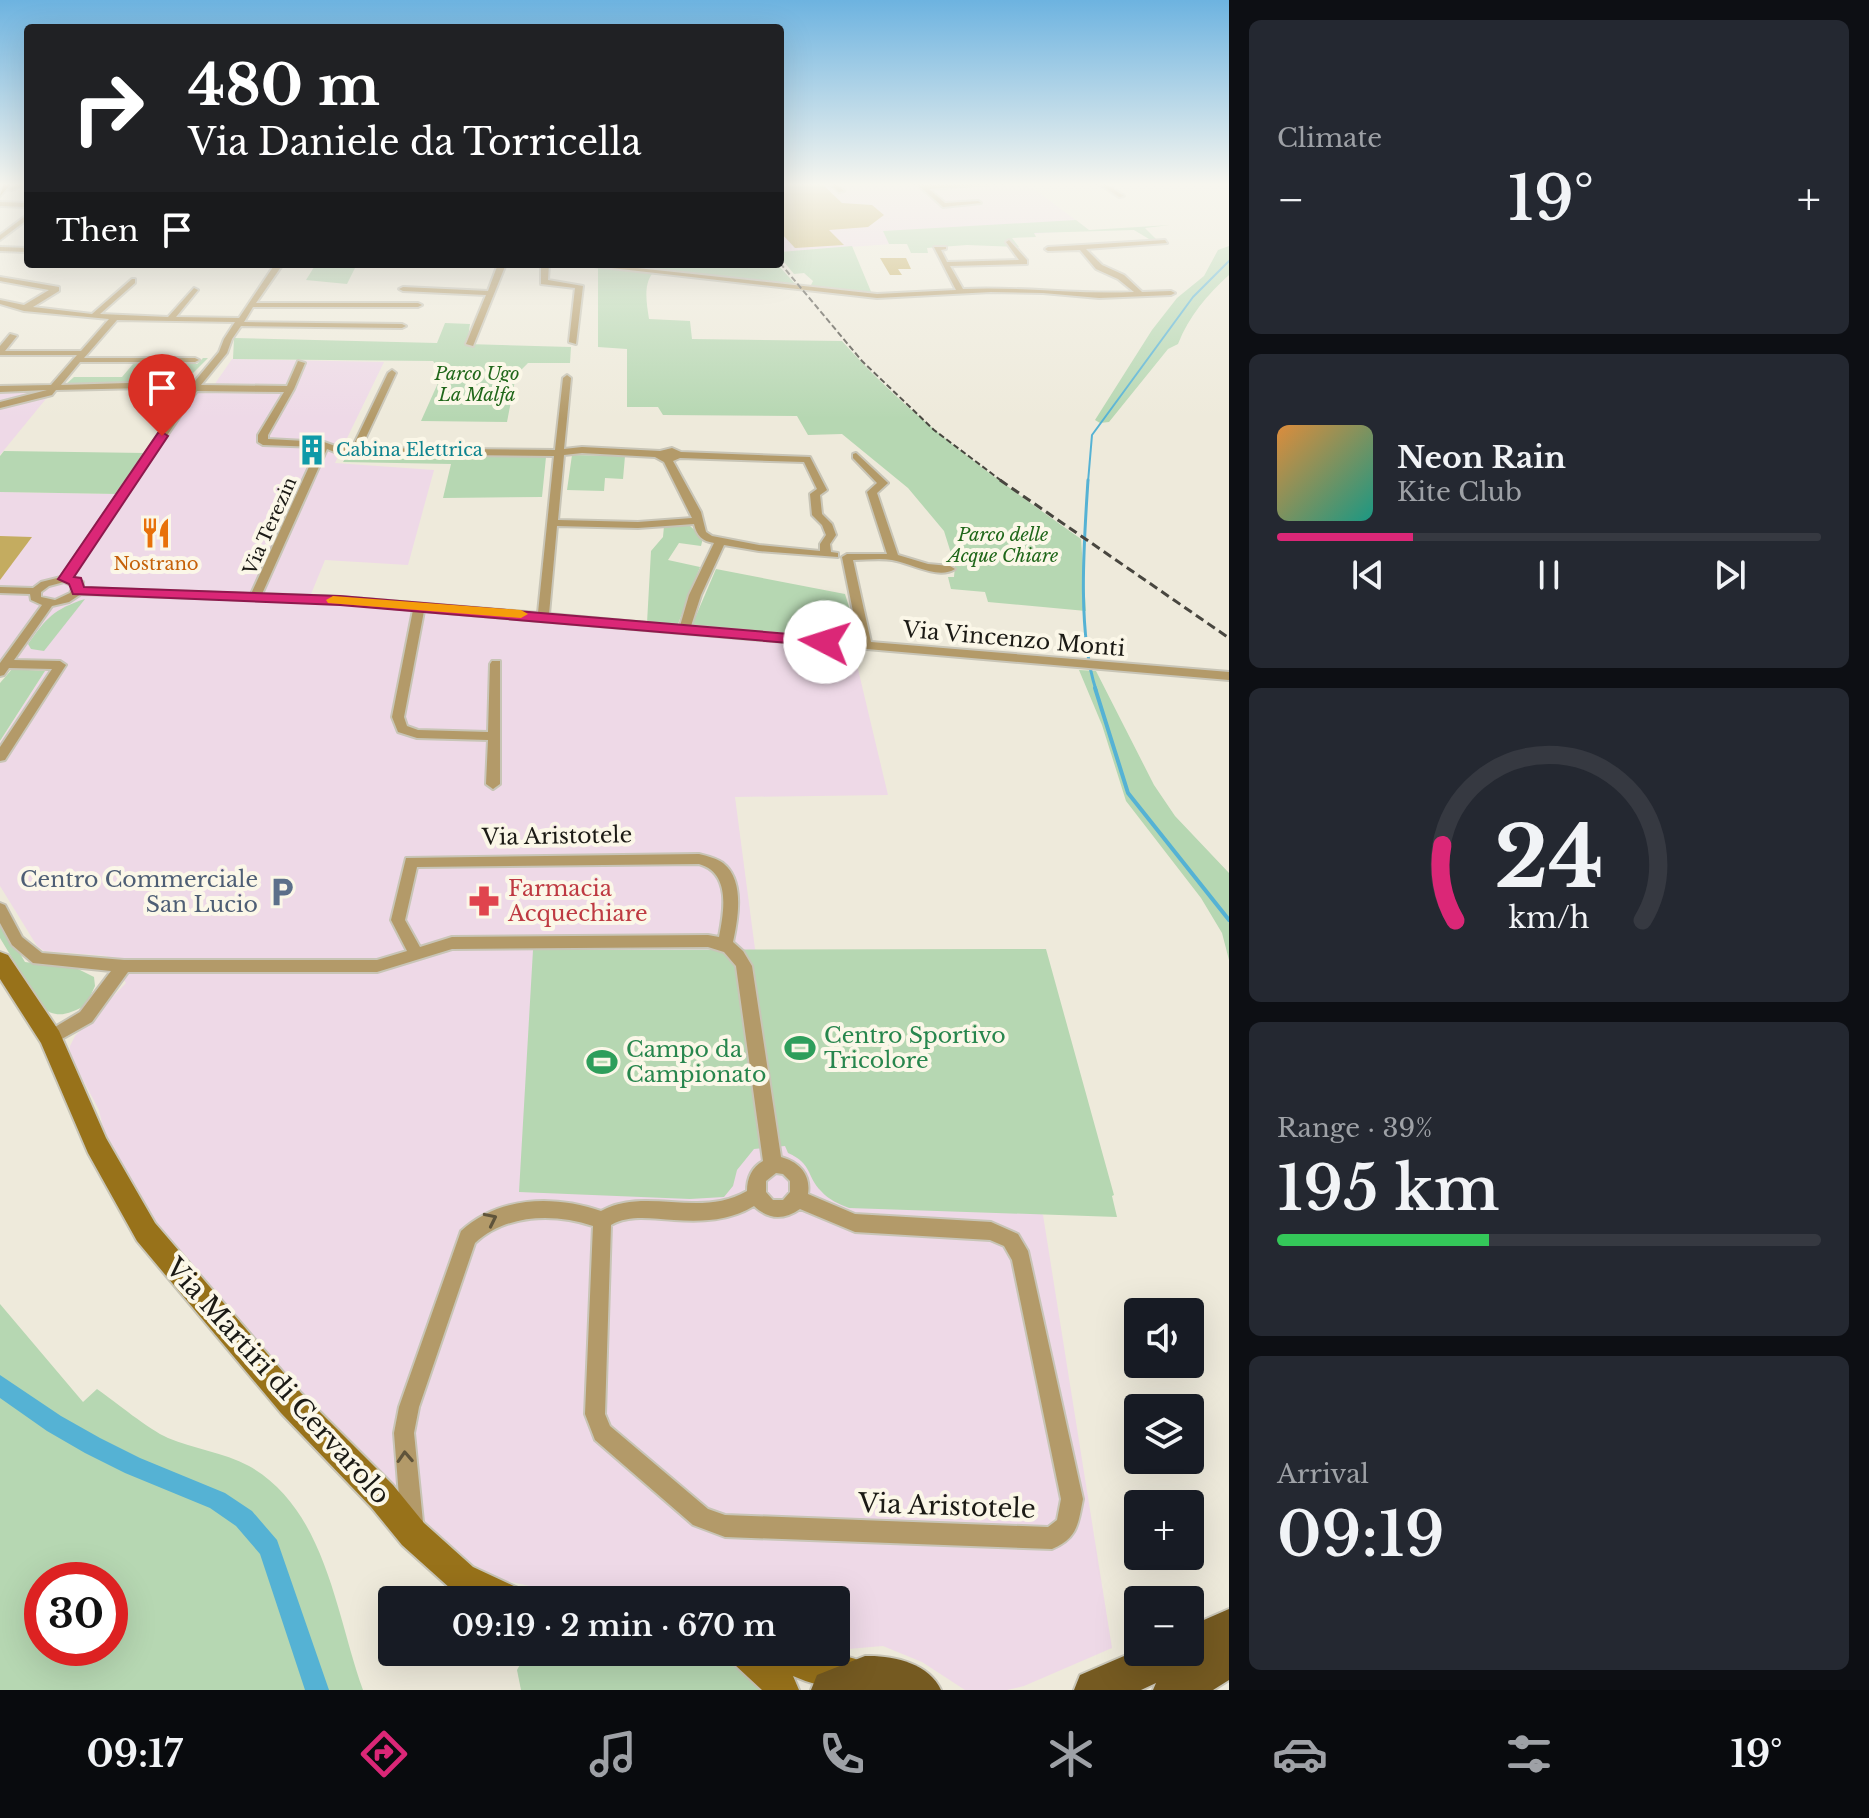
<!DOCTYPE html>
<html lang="en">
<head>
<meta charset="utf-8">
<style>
	body { margin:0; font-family:"Libre Baskerville",serif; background:#242831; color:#f1f3f6; height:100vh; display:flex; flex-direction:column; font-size:30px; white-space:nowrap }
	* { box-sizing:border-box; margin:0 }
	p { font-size:26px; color:#9ea1a6 }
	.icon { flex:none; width:44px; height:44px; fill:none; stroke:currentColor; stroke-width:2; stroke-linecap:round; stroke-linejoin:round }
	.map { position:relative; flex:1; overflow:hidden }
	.sheet { display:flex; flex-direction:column; gap:20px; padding:20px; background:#0d0f14; width:640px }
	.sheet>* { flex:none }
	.guide { position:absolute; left:24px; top:24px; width:760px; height:244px; border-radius:8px; box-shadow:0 8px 32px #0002; background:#202124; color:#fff; overflow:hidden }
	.fabs { position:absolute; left:1124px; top:1298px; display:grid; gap:16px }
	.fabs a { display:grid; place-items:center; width:80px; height:80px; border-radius:8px; background:#171b24; box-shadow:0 8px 32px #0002; font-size:40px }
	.speed { position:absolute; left:24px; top:1562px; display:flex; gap:16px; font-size:40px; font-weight:700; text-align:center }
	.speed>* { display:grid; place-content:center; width:104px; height:104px; border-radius:50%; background:#171b24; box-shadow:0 8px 32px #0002; line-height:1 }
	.speed .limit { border:12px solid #d22; background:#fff; color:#111 }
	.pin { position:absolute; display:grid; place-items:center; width:68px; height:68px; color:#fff; margin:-82px -34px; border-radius:50% 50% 50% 0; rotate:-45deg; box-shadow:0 0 8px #0007 }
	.pin .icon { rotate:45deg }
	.me { position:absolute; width:88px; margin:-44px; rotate:275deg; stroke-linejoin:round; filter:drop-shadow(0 0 6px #0008) }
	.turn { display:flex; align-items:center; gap:28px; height:168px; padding:0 32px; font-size:36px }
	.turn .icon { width:104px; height:104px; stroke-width:2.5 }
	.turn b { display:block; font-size:56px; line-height:68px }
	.then { display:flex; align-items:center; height:76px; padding:0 32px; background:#0003; gap:16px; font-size:30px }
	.big { font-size:60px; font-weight:600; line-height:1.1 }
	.sheet .tile { flex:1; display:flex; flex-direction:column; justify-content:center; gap:12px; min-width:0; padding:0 28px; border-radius:12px; background:#242831 }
	.sheet .dial { align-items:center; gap:0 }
	.dial svg { height:208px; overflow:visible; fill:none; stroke:#363941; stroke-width:7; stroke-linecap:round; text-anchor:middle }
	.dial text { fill:#f1f3f6; stroke:none }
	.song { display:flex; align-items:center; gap:24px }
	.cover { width:96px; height:96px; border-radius:12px; background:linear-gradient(135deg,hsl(30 70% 55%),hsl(170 70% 35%)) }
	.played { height:8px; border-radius:4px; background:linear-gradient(90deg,#db2777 25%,#363941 25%) }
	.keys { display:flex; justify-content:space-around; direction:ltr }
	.heat { display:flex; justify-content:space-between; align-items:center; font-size:44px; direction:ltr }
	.charge { height:12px; border-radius:6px; background:linear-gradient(90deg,#34c759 39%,#363941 0) }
	.trip { position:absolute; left:378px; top:1586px; width:472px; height:80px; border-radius:8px; background:#171b24; box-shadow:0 8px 32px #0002; font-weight:600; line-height:80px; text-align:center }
	.tabs { display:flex; height:128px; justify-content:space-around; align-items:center; background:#090b0e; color:#9ea1a6 }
	.tabs .icon { width:56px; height:56px }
	.tabs .on { color:#db2777 }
	.tabs b { font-size:36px; color:#f1f3f6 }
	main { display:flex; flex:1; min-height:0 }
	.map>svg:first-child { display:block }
	.industrial { fill:#eed9e7 }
	.green { fill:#b6d7b2; fill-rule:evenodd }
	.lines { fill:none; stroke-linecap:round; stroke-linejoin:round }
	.stream-far2 { stroke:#55b2d4; stroke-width:2 }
	.stream-far1 { stroke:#55b2d4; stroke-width:3 }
	.stream { stroke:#55b2d4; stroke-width:4 }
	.canal { fill:#55b2d4; fill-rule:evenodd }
	.building { fill:#c4ac60 }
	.street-casing { stroke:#c8c5b7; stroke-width:4 }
	.secondary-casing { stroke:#c8c5b7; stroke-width:4 }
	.primary-casing { stroke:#c8c5b7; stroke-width:4 }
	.street { fill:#b39a69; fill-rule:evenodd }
	.secondary { fill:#98721a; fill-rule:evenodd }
	.primary { fill:#755a21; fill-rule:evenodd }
	.rail-far1 { stroke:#48463f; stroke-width:2; stroke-dasharray:6 3; stroke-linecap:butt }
	.rail { stroke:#48463f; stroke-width:3; stroke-dasharray:9 5; stroke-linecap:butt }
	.oneway { stroke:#5f543b }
	.route { fill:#db2777; stroke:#8e194d; stroke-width:2 }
	.slow { fill:#f59e0b }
	.labels { text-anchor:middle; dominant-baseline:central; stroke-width:8; stroke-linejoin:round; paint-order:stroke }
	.far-park-label { font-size:18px; font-style:italic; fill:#20671a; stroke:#fbf7e8 }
	.far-culture-label { font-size:18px; fill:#0d838f; stroke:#fbf7e8; text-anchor:start }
	.far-street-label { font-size:18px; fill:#1b1a15; stroke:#fbf7e8 }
	.far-food-label { font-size:18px; fill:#c56008; stroke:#fbf7e8 }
	.street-label { font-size:22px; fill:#1b1a15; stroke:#fbf7e8 }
	.service-label { font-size:22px; fill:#4e5e75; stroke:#fbf7e8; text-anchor:end }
	.health-label { font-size:22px; fill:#be3a42; stroke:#fbf7e8; text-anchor:start }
	.leisure-label { font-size:22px; fill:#27864d; stroke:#fbf7e8; text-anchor:start }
	.near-street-label { font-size:26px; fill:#1b1a15; stroke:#fbf7e8 }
</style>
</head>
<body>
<main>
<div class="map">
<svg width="1229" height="1690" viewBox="0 0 1229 1690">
	<rect width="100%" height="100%" fill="#eeeadb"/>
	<g class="industrial">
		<path d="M780,183H1026L1089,230L780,252Z"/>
		<path d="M232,359L384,362L335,463L434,470L408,565L325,560L309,599L852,644L888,795L735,797L755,949L1043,1215L1112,1648L1024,1686L1007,1690H965L922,1662L883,1646L836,1650V1600H712L657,1594L552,1591L502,1580L472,1564L425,1523L317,1412L156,1224L120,1168L105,1137L99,1110L70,1056V1046L75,1036L126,983L107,956L44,951L37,946L0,886V742L49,665L8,664L11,658L0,660V492L118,494L191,388H212Z"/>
		<path d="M0,389H54L0,455Z"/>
	</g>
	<g class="green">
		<path d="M1076,220L1089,230L1170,225L1145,228L1159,242H1154L1134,230L1034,233L1036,237L1012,238L1019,247L967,245L927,248L928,253H911L907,244H889L883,231Z"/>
		<path d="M852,246L872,294L809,289L813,281L804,273L794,274L780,257V252Z"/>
		<path d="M1229,246V275C1207,295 1189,316 1178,344L1168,349L1109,422L1100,423L1095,420L1152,330L1177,298L1204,276L1218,250Z"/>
		<path d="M316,264H357L347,284L306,280Z"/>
		<path d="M607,264H777L799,288L608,267Z"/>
		<path d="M598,267L652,274C643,286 647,305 649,319L690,321L692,339L842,341C912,420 995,478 1081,539L1086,611L988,602L985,592L951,589L948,577H954L955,566L944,531L908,488L842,434L808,435L797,416L663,415L658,407H627V349L598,347Z"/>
		<path d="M445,323L470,324L467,344L571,347L570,363H528L516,375L507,422L421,421L442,374L433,361L233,359L234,338L437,343Z"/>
		<path d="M203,358H208L193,373L137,374L128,385H65L74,377H122L133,364H197Z"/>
		<path d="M4,451L145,453L118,494L0,492V456Z"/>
		<path d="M348,454L546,457L542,497L443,498L451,464L343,462Z"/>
		<path d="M572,455L625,456L623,479L605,478L604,491L567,490Z"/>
		<path d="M689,525L703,538L701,546L679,543L668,560L700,567L678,624L647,623L651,551L663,537L664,526Z"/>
		<path d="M716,569L845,594L859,639L695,628L692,625Z"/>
		<path d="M85,599L44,651L31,649L28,644C46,618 54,609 85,599Z"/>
		<path d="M12,669L45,671L0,741V683Z"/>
		<path d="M1079,670L1096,671L1154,785L1175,816L1229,873V960L1222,933L1201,898L1126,801L1102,725Z"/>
		<path d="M0,920L25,962L78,969L94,977L95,986L86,1005C69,1014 56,1020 41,1006L0,938Z"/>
		<path d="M1046,949L1114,1195L1112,1196L1117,1217L849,1208C839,1204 829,1200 821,1191C806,1176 813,1164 788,1153L785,1146L754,1149L737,1170L733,1186L724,1197L690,1199L519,1192L533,950Z"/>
		<path d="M0,1304L83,1402L97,1389C117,1403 148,1429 168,1438C194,1449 223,1452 249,1466C326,1509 336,1615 363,1690H0ZM42,1580H110V1648H42Z"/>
		<path d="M527,1652H733L770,1690H521L517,1670Z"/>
	</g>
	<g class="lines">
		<path class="stream-far2" d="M1088,482L1092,435L1193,297L1229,261"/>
		<path class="stream-far1" d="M1088,480C1084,542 1077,632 1096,690"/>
		<path class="stream" d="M1095,688L1128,793L1229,920"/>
		<path class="canal" d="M0,1375L61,1416L100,1438L140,1458L225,1493L252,1511L277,1540L329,1690H305L260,1554L236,1526L210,1508L125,1473L85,1453L47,1431L0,1398Z"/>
	</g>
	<g class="building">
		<path d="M780,183H821L842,203L872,205L884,215L868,227L829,230L844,245L795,248L780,232Z"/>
		<path d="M880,258H906L911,269H898L902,275H890Z"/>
		<path d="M0,536L32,537L0,580Z"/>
	</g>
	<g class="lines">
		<g class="street-casing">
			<g id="street">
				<path d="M21,183H28L12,190L7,189Z"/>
				<path d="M829,183H835L844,191L839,192Z"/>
				<path d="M916,183H922L925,185L1001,183L929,189L945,203L978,201L981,203L943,207Z"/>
				<path d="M1098,183H1104L1124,196L1119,197Z"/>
				<path d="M0,202L28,203V207L0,206Z"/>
				<path d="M28,214V219L0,240V235Z"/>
				<path d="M1009,240L1027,260V264L950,266L963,289C1020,286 1077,295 1134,292L1118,279L1096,269L1080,250L1048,251L1045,249L1048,247L1165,240L1167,243L1086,249L1102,265L1124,275L1142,292L1171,291L1175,293L1171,295L1099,298L1043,293L991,292L877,298L576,264H600L877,294L956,290L934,247H946V249L941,250L947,262L1019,260L1006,242Z"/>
				<path d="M0,247L28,248V252L0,251Z"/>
				<path d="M275,264H283L256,303H418L422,305L418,307H253L244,322L402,324L406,326L402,328L241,326L232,339L227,353L201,385L287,386L298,361L305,363L294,389L268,435V439L324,442L338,447L352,448L388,373L392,370L396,373L361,448L555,450L563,378L567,375L571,378L564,449L582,447L660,451L672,448L681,452L810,457L827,490L820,495L822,514L832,524L836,535L830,544L831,552L838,553V557L759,551L724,545L701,595L691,626L859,641L842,557L847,554H887L867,492L877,483L853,458V454L856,453L888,483L877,493L898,555L928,564L950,566L955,569C938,580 911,563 892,560C880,558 866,560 853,560L871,642L1229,672V680L424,611L404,717L407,726L418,730L488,732L490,664L492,661H500V784L493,789L486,784L488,740L417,738L398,732L392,717L413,610L340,603L81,594L69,602L52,606L14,660L60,661L66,665L5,760L0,761V747L52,669L9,668L4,675L0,676V663L42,605L31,600L30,594L0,593V587L33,588L41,582L61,577L191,387L56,390L52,395L0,408V402L47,390L0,392V386L51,385L77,355H0V346L10,334L17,336L5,351H81L109,319L24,311L0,304V300L24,305L49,290L0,281V277L59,287V291L33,307L92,314L132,279H135V283L100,314L168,317L194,288L198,290L176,317L239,318ZM117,320L235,322L224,339L219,352L195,381L61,385L80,362H195L199,360L195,358H84ZM197,391L284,392L258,435V442L263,445L318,447L251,594L83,588V582L71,578ZM327,449L337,453L355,454L554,456L538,613L340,597L262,594ZM582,453L655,457L664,462L692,518L638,522L558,520L564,455ZM680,458L804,462L817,489L810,494L812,515L822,525L826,535L820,544V551L759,545L712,536L706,532L701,512L673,461ZM694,524C697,536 702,541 714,543L689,595L680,626L549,614L557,526L638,528ZM64,582L73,586L70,593L55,600L41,597V592L49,586Z"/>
				<path d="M498,264H506L473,346L466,344L486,295L403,291L399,289L403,287L488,291Z"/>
				<path d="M541,264H549L548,280L583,286L576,344L569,342L575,288L541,284Z"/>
				<path d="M699,854C707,856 716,858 723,863C745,880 738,919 733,942L743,951L752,966L781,1157C799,1162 811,1174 808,1194L855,1214L991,1222L1018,1234L1028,1251L1083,1499C1078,1524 1078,1538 1052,1549L725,1537L693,1525L595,1440L585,1414L593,1226C554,1213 506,1214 475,1243L419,1407L414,1433L423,1522L420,1530L412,1533L404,1530L401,1522L394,1433L399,1407L461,1231C499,1196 554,1195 601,1211C647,1186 699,1219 747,1191C747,1178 752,1167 763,1161L736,966L724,952L708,947L452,949L377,972H128L92,1022L51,1045L45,1043L43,1038L45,1033L80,1012L111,971L33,963L12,945L0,923V903L5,905L22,937L42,953L124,960H377L407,951L391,920L406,858ZM699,864C731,873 724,911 719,937L708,935L452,937L420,947L405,920L417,867ZM776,1173L783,1174L790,1181V1192L783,1200H773L766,1192V1181ZM754,1206C769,1220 784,1220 800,1209L855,1232L990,1240L1004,1246L1012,1260L1061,1499L1057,1520L1048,1527L725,1515L708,1509L610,1426L605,1414L611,1225C630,1214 653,1219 674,1220C702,1222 729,1221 754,1206Z"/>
			</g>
		</g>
		<g class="secondary-casing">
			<g id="secondary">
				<path d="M4,183H12L0,196Z"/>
				<path d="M0,952L8,955L59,1031L106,1138L155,1223L301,1393L393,1485L424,1523L473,1567L518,1588L522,1600H471L451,1589L402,1545L371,1507L281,1413L137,1241L88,1153L41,1043L0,979Z"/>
				<path d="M729,1652C772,1652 823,1645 863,1662L868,1674L863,1686C840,1690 815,1686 793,1676L799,1690H762L734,1664Z"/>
			</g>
		</g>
		<g class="primary-casing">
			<g id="primary">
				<path d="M1229,1609V1680L1213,1690H1153L1156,1683L1141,1690H1074L1080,1675L1138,1650L1190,1652V1626Z"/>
				<path d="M865,1656C892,1655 929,1663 941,1690H811L817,1675Z"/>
			</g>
		</g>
		<use href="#street" class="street"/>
		<use href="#secondary" class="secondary"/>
		<use href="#primary" class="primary"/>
		<path class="rail-far1" d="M780,263L862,361L934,430L1003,482"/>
		<path class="rail" d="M1000,480L1229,638"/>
	</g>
	<defs><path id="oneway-chevron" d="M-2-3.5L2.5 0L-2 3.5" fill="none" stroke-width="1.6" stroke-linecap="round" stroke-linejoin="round" transform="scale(2)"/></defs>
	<g class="oneway">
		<use href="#oneway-chevron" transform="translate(491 1219) rotate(-26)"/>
		<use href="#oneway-chevron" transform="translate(405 1457) rotate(-93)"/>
	</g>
	<linearGradient id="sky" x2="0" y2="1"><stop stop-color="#6db3e0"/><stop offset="0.44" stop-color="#f7f6ef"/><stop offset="1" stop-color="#f7f6ef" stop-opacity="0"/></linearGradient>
	<rect width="1229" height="419" fill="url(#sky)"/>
	<path class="route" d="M162,432L168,436L74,577L81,578L84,587L340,596L825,637L832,642L825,646L340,605L73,594L69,584L58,579L158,433Z"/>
	<path class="slow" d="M333,596L521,610L528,614L521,618L328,603L326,600Z"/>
	<defs>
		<g id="building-bare" transform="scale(2.4)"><path d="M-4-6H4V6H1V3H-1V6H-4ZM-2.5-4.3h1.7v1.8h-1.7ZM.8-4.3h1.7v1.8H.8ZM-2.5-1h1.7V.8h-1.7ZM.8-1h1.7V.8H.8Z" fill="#0f9aa8" stroke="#fbf7e8" stroke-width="2.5" paint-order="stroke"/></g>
		<g id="restaurant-bare" transform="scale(2.4)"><path d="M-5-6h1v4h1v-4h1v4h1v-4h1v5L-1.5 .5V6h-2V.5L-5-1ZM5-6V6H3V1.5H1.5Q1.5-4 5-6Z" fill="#e8710a" stroke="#fbf7e8" stroke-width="2.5" paint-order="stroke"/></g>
		<g id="parking-bare" transform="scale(2.4)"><path d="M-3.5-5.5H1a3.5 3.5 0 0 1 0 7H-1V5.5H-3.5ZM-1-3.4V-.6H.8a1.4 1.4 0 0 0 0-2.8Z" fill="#5c6f8a" stroke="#fbf7e8" stroke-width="2.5" paint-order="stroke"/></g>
		<g id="pharmacy-bare" transform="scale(2.4)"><path d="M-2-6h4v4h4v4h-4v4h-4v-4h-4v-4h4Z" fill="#e0444e" stroke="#fbf7e8" stroke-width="2.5" paint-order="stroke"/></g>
		<g id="stadium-bare" transform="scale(2.4)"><path d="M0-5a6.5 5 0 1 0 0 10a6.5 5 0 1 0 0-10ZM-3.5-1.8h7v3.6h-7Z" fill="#2e9e5b" stroke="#fbf7e8" stroke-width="2.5" paint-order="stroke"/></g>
	</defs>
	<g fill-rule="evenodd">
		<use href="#building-bare" x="312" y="450"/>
		<use href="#restaurant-bare" x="156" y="533"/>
		<use href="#parking-bare" x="282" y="892"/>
		<use href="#pharmacy-bare" x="484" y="901"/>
		<use href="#stadium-bare" x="800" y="1048"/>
		<use href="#stadium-bare" x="602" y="1062"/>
	</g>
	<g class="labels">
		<g class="far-park-label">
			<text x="477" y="374">Parco Ugo<tspan x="477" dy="21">La Malfa</tspan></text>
			<text x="1003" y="535">Parco delle<tspan x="1003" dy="21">Acque Chiare</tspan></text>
		</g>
		<g class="far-culture-label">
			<text x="336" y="450">Cabina Elettrica</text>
		</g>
		<g class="far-street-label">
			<text transform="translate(270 526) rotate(-66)">Via Terezin</text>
		</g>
		<g class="far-food-label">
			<text x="156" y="564">Nostrano</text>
		</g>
		<g class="street-label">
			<text transform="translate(1014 639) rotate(5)">Via Vincenzo Monti</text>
			<text transform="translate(557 836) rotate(-1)">Via Aristotele</text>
		</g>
		<g class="service-label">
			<text x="258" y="879">Centro Commerciale<tspan x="258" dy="25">San Lucio</tspan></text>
		</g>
		<g class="health-label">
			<text x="508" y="888">Farmacia<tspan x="508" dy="25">Acquechiare</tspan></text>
		</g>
		<g class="leisure-label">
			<text x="824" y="1035">Centro Sportivo<tspan x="824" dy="25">Tricolore</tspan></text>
			<text x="626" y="1049">Campo da<tspan x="626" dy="25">Campionato</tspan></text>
		</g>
		<g class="near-street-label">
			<text transform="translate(278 1381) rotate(48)">Via Martiri di Cervarolo</text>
			<text transform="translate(947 1506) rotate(2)">Via Aristotele</text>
		</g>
	</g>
</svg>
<div class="fabs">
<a><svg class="icon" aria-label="sound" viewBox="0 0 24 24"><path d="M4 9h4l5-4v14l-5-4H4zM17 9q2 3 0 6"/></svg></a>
<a><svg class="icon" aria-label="layers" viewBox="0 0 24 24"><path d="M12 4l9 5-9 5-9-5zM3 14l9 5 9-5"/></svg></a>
<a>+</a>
<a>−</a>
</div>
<div class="speed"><div class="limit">30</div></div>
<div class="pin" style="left:162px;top:436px;background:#d93025"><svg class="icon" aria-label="arrive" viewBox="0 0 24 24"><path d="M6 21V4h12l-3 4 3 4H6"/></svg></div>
<svg class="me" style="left:825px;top:642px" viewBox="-20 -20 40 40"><circle r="19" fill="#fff"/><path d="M0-13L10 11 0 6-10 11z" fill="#db2777"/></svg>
<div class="trip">09:19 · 2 min · 670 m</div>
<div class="guide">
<div class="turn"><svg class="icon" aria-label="right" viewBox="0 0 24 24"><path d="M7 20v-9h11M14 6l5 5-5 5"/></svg><div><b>480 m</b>Via Daniele da Torricella</div></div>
<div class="then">Then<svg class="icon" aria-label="arrive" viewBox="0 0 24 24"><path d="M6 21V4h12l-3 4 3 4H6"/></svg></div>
</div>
</div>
<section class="sheet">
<div class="tile"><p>Climate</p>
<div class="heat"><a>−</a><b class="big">19°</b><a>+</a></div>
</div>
<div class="tile">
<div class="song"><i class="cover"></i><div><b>Neon Rain</b><p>Kite Club</p></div></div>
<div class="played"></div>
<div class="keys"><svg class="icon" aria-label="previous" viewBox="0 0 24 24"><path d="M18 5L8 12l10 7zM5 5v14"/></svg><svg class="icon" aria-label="pause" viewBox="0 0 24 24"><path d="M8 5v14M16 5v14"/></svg><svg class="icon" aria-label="next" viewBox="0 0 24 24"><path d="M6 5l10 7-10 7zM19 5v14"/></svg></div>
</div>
<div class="tile dial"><svg viewBox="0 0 100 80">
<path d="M14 69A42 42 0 1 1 86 69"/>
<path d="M14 69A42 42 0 0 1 9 40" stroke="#db2777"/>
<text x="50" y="56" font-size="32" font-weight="700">24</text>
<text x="50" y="72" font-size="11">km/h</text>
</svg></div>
<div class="tile"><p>Range · 39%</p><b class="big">195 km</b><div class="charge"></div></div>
<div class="tile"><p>Arrival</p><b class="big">09:19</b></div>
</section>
</main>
<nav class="tabs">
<b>09:17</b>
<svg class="icon on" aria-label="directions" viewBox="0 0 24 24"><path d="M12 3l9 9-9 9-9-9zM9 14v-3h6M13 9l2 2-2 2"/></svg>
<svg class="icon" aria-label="music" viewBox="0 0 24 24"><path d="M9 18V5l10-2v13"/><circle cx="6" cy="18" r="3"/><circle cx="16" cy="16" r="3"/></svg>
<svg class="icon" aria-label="phone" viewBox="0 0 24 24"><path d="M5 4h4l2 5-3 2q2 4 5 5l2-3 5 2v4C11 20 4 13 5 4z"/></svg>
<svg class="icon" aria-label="climate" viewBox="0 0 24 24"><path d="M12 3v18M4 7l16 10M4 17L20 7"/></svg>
<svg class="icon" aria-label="car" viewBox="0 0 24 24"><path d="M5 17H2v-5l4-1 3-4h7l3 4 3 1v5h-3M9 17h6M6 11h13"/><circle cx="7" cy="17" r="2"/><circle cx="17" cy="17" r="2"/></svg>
<svg class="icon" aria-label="filters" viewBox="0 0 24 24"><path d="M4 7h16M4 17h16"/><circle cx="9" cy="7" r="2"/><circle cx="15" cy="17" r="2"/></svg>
<b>19°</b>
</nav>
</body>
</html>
